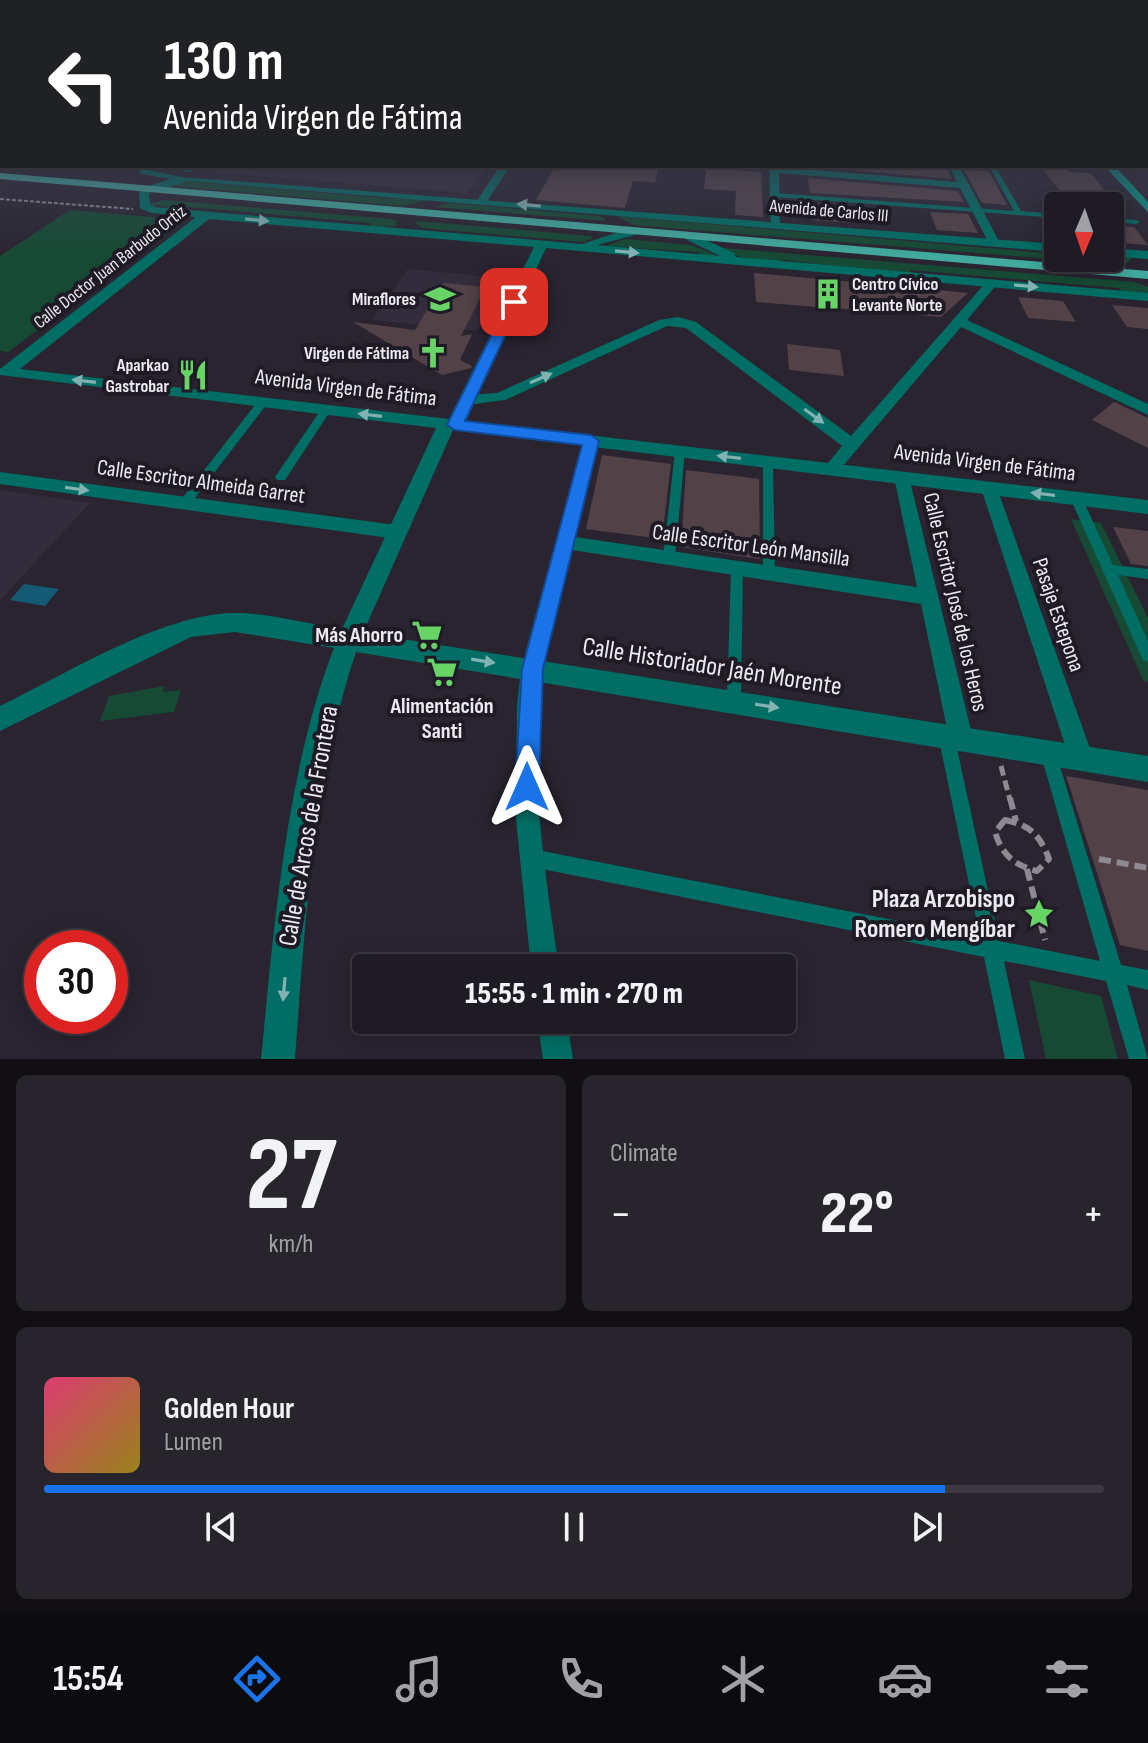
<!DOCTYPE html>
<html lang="en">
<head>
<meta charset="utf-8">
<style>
	body { margin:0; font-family:"Sofia Sans Condensed",sans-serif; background:#27242c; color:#f1f3f6; height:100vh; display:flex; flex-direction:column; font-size:30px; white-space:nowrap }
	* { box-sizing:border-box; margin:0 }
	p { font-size:26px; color:#a1a1a6 }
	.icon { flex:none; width:44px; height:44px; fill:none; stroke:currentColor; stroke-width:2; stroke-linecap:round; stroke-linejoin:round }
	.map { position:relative; height:1059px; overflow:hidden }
	.sheet { display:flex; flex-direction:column; gap:16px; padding:16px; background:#110f14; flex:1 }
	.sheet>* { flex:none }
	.hud { position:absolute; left:0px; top:0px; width:1148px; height:168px; box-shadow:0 4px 20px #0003,0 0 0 2px #3c3941; background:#202124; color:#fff; overflow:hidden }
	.needle { width:52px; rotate:182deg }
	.tools { position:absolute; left:1044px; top:192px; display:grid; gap:16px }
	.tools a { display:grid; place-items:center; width:80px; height:80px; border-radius:8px; background:#1f1b24; box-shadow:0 4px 20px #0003,0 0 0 2px #3c3941; font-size:40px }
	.speed { position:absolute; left:24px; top:930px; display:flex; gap:16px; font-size:40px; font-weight:700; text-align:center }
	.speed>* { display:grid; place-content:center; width:104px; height:104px; border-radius:50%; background:#1f1b24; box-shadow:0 4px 20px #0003,0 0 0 2px #3c3941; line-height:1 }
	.speed .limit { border:12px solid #d22; background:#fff; color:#111 }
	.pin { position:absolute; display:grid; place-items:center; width:68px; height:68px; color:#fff; margin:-34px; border-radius:16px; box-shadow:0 4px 12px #0006 }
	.me { position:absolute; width:88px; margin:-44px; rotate:0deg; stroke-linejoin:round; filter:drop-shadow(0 0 6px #0008) }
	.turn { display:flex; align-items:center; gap:28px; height:168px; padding:0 32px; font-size:36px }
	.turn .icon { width:104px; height:104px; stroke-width:2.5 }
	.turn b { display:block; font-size:56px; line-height:68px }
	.big { font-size:60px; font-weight:800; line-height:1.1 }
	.sheet .tile { flex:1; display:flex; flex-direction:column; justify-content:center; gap:12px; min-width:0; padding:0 28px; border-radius:12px; background:#27242c }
	.sheet .dial { align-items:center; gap:0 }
	.dial b { font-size:104px; line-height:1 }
	.song { display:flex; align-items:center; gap:24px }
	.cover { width:96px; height:96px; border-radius:12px; background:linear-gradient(135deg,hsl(340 70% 55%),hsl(50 70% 35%)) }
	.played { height:8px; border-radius:4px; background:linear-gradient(90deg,#1a73e8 85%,#3c3941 85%) }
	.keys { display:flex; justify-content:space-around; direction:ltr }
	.heat { display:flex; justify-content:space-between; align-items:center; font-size:44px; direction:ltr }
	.sheet .tiles { flex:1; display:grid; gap:16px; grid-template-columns:1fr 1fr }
	.tile:last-child { grid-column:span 2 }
	.trip { position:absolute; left:352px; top:954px; width:444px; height:80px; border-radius:8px; background:#1f1b24; box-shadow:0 4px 20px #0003,0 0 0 2px #3c3941; font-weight:800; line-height:80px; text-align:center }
	.tab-bar { display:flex; height:128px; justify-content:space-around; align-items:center; background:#0c0b0e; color:#a1a1a6 }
	.tab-bar .icon { width:56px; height:56px }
	.tab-bar .selected { color:#1a73e8 }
	.tab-bar b { font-size:36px; color:#f1f3f6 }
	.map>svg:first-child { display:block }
	.built { fill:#332c3d }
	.green { fill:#164a34 }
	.water { fill:#155a74 }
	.building { fill:#524247 }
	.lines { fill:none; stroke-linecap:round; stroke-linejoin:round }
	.path-far2 { stroke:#8d8993; stroke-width:2; stroke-dasharray:4 2; stroke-linecap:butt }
	.path-far1 { stroke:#8d8993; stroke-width:5; stroke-dasharray:10 5; stroke-linecap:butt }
	.path { stroke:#8d8993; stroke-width:6; stroke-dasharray:12 6; stroke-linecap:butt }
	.pedestrian { fill:#006e64; fill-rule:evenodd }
	.minor { fill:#006e64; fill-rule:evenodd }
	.tertiary { fill:#006e64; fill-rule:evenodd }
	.secondary { fill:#079185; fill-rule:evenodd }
	.primary { fill:#41a99d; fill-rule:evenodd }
	.oneway { fill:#82b2b2 }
	.route { fill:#1a73e8; stroke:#114b97; stroke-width:2 }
	.labels { text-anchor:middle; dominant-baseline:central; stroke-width:8; stroke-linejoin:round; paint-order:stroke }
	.far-street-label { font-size:18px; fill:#edeaf2; stroke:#1f1b26 }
	.far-poi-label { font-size:18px; font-weight:bold; fill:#edeaf2; stroke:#1f1b26; text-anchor:end }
	.street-label { font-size:22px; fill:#edeaf2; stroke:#1f1b26 }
	.poi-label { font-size:22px; font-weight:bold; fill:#edeaf2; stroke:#1f1b26; text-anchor:end }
	.near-street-label { font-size:26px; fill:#edeaf2; stroke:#1f1b26 }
	.near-poi-label { font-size:26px; font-weight:bold; fill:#edeaf2; stroke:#1f1b26; text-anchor:end }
</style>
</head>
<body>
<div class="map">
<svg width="1148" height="1059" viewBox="0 0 1148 1059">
	<rect width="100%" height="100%" fill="#292430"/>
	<g class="built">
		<path d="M205,166H487L468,193L198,171Z"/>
		<path d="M408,269L503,278L477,331L372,320Z"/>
		<path d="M0,490L90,503L0,600Z"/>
	</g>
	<g class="green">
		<path d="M189,181L395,199L398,196L426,200L403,206L168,186Z"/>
		<path d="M164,200L391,219L398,222L395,226L370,227L371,223L187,207L182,211L157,205L153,208L149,204Z"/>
		<path d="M450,203L600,216L607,221L435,207Z"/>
		<path d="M70,210L186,220L8,352L0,351V256Z"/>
		<path d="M617,216L1058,254V258H1110V254L1134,257L1124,265L633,225Z"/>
		<path d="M418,221L590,236L593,238L583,242L422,228L415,223Z"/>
		<path d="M625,239L691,245L721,257L699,256V252L606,246Z"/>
		<path d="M723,248L1134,282L1148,287V295L1122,293L1119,288L910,270L911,275L785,260C761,264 743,261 723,248Z"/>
		<path d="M1071,519L1101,523L1148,618V682H1144Z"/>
		<path d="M164,686L163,692L181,690L174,712L100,721L109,696Z"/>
		<path d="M1029,980L1101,996L1118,1059H1046Z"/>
	</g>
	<path class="water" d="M24,584L59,589L45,606L10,600Z"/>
	<g class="building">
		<path d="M560,166H659L655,182L633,181L625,208L536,200L553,170L558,171Z"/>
		<path d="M807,166L947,168L952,179Z"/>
		<path d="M1040,166H1065L1070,172L1091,173L1125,216L1110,215V206H1072Z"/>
		<path d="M706,168L761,172L763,217L735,215L736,191L704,189Z"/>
		<path d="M964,170L989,171L1007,205L982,203Z"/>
		<path d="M808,178L958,191L964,202L810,193Z"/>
		<path d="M811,203L848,205L852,223L813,220Z"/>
		<path d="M930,212L968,214L978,233L937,230Z"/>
		<path d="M1110,225L1134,227L1148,245L1110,242Z"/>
		<path d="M754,273L897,286L968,293L941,317L756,302Z"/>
		<path d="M443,283L486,287L461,336L472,334L460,360L472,366L471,368L442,375L353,322L415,330Z"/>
		<path d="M1018,297L1063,301L1076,322L1028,318Z"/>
		<path d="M1112,305L1148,308V329L1127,327Z"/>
		<path d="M787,344L840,350L844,376L789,370Z"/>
		<path d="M1114,402L1148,418V448L1092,420Z"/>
		<path d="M602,455L671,464L662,539L586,529Z"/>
		<path d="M686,470L759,479L760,559L681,547Z"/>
		<path d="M1113,527L1148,531V566L1131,564Z"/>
		<path d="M1066,776L1148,790V951L1120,945Z"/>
	</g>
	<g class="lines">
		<path class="path-far2" d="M0,199L133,209"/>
		<path class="path-far1" d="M1001,766L1010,800"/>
		<g class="path">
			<path d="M1010,798L1016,821"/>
			<path d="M1005,820C1030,825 1040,835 1049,859L1037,871C1014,865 1002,855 995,832Z"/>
			<path d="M1099,859L1148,868"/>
			<path d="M1027,869L1045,940"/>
		</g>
		<g class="pedestrian">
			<path d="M151,166L190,168L199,166L191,172Z"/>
			<path d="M989,166H995L1021,211L1058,214V218L775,197L772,195L775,193L1014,211Z"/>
			<path d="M1110,218L1136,220L1140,222L1136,224L1110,222Z"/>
			<path d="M263,399L268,402L267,404L188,507H180L178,504L180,501L259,400Z"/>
			<path d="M326,407L331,410L285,480H277L275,477L277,474L322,408Z"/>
			<path d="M680,447L685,451L675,558L673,561H665L663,558L675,451Z"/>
			<path d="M768,459L773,463L775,573L773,577H765L763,573V463Z"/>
			<path d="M1076,494L1082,498L1113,565L1148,569V579L1118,575L1148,641V662L1143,660L1070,498Z"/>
			<path d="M737,563L741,564L743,568L741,700L739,705L734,707L729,705L727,700L731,568L733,564Z"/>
			<path d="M946,728L951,730L954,735L999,941L1100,961L1040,752L1042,747L1048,744L1054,747L1121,965L1148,970V990L1127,985L1148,1059H1129L1106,981L1004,961L1025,1059H1005L984,957L532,867L526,864L523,858L526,852L532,849L980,937L938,735L941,730Z"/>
		</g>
		<g class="minor">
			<rect x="1146" y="160" width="2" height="6"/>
			<path d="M500,166H510L485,204H477L476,202Z"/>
			<path d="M769,166L957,182L949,166H959L1000,243L990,245L960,188L779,173L780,225L771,227Z"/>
			<path d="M992,279L998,283L967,320L1148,404V415L961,327L837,473L831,475L823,469L842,446L686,328L667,326L505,400L467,405L460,400L467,395L497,393L659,320L678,317L696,322L851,436L988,280Z"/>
			<path d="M591,436L599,441L575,537L917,587L894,477L896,473H908L973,738L969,746L961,749L953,746L949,738L921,604L572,550C562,589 549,629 543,669C527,764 545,873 559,968H531L516,819L517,706L521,669L583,441Z"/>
			<path d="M0,472L396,525L402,527L405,532L402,537L396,539L0,484Z"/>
			<path d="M989,482L997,488L1093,757L1089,765L1081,769L1073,765L1069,757L981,488Z"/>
			<path d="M537,1020H567L573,1059H543Z"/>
		</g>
		<g class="tertiary">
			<path d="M138,166H148L149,170L181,177L1058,244V252L188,181L149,193L150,204L154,207L582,244L631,228L637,232L635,235L597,245L720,256L687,240L685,237L691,233L734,253L736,257L1148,293V301L546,248L466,421L1148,500V514L453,430L363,633L1148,756V782L356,652C313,781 305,923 295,1059H261C274,926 286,772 334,648L235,632L191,637L0,731V706C66,674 160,615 232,613C265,612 309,624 342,629L436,428L0,375V369L196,217L151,213L140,208L139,189L171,179L141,174ZM209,219L534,247L449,419L20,369Z"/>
			<path d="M1110,248L1148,251V259L1110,256Z"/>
		</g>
		<path class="secondary" d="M1104,166H1115L1148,202V212Z"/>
		<g class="primary">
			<path d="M2,108V114L0,115V109Z"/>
			<rect x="0" y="131" width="2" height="6"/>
			<rect x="0" y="154" width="2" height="10"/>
			<path d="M0,173L1148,271V279L0,179Z"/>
		</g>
	</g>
	<defs><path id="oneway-solid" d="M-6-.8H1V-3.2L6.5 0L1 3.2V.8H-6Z" transform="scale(2)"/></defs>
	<g class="oneway">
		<use href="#oneway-solid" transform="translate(529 205) rotate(-175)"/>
		<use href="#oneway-solid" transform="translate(257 220) rotate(5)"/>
		<use href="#oneway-solid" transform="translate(627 252) rotate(5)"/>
		<use href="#oneway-solid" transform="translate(1026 286) rotate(5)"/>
		<use href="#oneway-solid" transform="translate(541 378) rotate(-24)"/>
		<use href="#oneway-solid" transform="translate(84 381) rotate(-173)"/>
		<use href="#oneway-solid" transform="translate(370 415) rotate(-173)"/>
		<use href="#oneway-solid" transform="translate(814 416) rotate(36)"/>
		<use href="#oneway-solid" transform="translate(729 457) rotate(-173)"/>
		<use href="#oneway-solid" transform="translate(77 489) rotate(8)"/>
		<use href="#oneway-solid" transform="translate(1043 494) rotate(-173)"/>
		<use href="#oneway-solid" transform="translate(483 661) rotate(9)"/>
		<use href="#oneway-solid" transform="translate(767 706) rotate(9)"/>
		<use href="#oneway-solid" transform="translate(284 989) rotate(95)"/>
	</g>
	<linearGradient id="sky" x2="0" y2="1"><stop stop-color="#17141a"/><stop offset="0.42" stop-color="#434559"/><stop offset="1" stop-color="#434559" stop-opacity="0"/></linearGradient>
	<rect width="1148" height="256" fill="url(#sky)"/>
	<path class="route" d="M514,298L521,302L465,421L591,435L599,441L543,669L539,787L536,796L527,799L519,796L515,787L522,669L582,445L455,430L447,425L508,302Z"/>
	<defs>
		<g id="building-bare" transform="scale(2.4)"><path d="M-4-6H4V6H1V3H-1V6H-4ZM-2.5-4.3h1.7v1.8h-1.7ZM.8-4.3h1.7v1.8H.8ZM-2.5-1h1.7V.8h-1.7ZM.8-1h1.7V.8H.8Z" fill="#67d465" stroke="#1f1b26" stroke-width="2.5" paint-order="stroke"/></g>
		<g id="school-bare" transform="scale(2.4)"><path d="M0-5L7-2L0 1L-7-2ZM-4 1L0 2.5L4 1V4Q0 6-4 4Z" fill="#67d465" stroke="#1f1b26" stroke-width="2.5" paint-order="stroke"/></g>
		<g id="church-bare" transform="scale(2.4)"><path d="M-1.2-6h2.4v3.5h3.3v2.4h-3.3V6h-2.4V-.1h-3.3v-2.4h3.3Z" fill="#67d465" stroke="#1f1b26" stroke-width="2.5" paint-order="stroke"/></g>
		<g id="restaurant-bare" transform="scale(2.4)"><path d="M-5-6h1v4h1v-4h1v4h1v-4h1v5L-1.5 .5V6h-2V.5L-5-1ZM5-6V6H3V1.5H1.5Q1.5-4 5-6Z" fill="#67d465" stroke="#1f1b26" stroke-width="2.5" paint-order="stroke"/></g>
		<g id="supermarket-bare" transform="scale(2.4)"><path d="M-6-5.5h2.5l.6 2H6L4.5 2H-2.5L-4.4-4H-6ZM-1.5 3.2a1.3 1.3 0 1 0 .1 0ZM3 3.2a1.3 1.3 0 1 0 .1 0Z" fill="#67d465" stroke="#1f1b26" stroke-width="2.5" paint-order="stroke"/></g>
		<g id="sight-bare" transform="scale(2.4)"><path d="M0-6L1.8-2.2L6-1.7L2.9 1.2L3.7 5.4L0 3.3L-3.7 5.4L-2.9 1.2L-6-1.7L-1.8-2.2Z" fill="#67d465" stroke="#1f1b26" stroke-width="2.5" paint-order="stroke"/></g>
	</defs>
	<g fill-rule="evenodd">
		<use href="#building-bare" x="828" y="294"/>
		<use href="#school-bare" x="440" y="299"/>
		<use href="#church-bare" x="433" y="353"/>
		<use href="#restaurant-bare" x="193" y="375"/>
		<use href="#supermarket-bare" x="427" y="635"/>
		<use href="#supermarket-bare" x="442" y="672"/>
		<use href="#sight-bare" x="1039" y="914"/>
	</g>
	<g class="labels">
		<g class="far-street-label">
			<text transform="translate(829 211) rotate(5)">Avenida de Carlos III</text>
			<text transform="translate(110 267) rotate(-38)">Calle Doctor Juan Barbudo Ortiz</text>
		</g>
		<g class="far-poi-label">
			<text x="852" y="284" text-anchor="start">Centro Cívico<tspan x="852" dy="21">Levante Norte</tspan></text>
			<text x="416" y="299">Miraflores</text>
			<text x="409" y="353">Virgen de Fátima</text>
			<text x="169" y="365">Aparkao<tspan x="169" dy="21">Gastrobar</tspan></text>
		</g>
		<g class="street-label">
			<text transform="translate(346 388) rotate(7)">Avenida Virgen de Fátima</text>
			<text transform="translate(985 463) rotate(7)">Avenida Virgen de Fátima</text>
			<text transform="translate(201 482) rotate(8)">Calle Escritor Almeida Garret</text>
			<text transform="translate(751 546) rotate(8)">Calle Escritor León Mansilla</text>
			<text transform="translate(955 602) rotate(77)">Calle Escritor José de los Heros</text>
			<text transform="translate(1058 615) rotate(71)">Pasaje Estepona</text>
		</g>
		<g class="poi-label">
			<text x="403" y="635">Más Ahorro</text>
			<text x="442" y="706" text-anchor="middle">Alimentación<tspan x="442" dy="25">Santi</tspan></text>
		</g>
		<g class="near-street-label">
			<text transform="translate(712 667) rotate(9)">Calle Historiador Jaén Morente</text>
			<text transform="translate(309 826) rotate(-80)">Calle de Arcos de la Frontera</text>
		</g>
		<g class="near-poi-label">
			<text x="1015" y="899">Plaza Arzobispo<tspan x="1015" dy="30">Romero Mengíbar</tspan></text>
		</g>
	</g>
</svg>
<div class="tools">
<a><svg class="needle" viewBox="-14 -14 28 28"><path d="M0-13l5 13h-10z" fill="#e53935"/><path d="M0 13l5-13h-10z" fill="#a1a1a6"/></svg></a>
</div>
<div class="speed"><div class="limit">30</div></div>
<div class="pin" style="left:514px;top:302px;background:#d93025"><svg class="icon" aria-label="arrive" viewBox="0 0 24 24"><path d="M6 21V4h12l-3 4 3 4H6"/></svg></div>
<svg class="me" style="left:527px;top:787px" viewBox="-20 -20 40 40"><path d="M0-17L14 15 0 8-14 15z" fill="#1a73e8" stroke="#fff" stroke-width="4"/></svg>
<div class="trip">15:55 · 1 min · 270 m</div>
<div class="hud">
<div class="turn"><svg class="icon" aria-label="left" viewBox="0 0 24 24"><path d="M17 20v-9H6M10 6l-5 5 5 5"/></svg><div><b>130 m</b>Avenida Virgen de Fátima</div></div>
</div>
</div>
<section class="sheet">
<div class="tiles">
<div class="tile dial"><b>27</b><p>km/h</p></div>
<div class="tile"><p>Climate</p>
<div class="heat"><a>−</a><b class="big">22°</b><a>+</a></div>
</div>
<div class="tile">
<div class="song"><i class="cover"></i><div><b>Golden Hour</b><p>Lumen</p></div></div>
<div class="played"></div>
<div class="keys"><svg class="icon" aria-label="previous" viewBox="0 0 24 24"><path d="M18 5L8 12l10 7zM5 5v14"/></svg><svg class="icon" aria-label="pause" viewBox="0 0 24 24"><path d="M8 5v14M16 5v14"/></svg><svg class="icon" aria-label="next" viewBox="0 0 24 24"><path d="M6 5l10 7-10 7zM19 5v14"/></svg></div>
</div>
</div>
</section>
<nav class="tab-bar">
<b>15:54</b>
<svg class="icon selected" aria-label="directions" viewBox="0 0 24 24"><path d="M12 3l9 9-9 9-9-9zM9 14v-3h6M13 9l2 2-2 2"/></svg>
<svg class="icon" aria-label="music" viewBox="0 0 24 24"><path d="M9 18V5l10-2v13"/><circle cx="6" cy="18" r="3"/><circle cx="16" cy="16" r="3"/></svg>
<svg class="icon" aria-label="phone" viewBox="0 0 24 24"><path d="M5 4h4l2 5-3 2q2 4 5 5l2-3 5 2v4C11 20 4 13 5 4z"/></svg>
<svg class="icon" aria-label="climate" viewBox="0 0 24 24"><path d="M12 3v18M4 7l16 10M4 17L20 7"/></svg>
<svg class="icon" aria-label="car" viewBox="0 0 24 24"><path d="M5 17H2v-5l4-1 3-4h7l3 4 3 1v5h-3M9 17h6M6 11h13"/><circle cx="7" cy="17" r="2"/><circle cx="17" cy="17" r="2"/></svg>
<svg class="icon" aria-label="filters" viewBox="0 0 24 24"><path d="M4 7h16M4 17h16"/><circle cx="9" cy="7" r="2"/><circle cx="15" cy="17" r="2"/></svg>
</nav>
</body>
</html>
